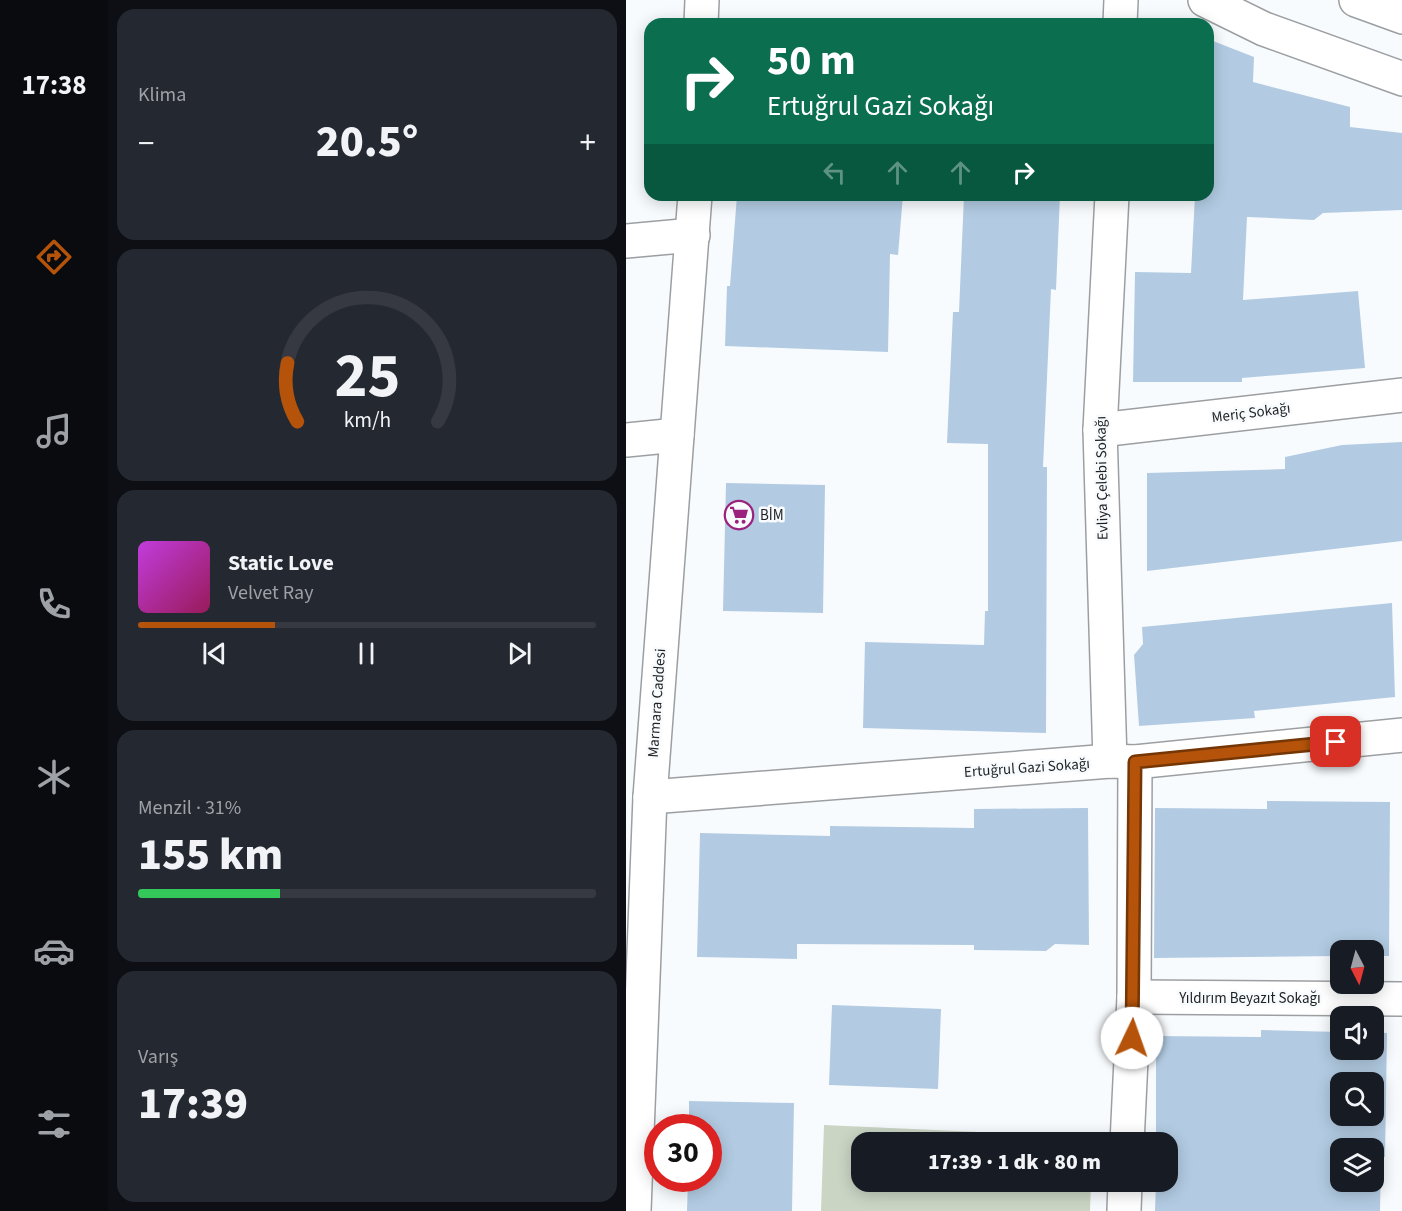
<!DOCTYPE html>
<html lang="tr">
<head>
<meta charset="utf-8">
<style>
	body { margin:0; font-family:"Source Sans 3",sans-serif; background:#242831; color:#f1f3f6; height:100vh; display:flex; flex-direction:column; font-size:22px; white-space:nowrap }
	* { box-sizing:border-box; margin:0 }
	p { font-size:20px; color:#9ea1a6 }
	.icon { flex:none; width:33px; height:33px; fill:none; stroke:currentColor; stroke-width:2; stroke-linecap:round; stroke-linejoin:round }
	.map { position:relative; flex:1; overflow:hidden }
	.panel { display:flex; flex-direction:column; gap:9px; padding:9px; background:#0d0f14; width:518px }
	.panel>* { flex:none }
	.hud { position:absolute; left:18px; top:18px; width:570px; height:183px; border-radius:18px; box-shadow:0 3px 15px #0003; background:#0b6e4f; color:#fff; overflow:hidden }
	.needle { width:39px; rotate:174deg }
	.controls { position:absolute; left:704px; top:940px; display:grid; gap:12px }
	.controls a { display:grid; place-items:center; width:54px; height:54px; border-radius:12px; background:#171b24; box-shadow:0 3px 15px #0003; font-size:30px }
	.speed { position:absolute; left:18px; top:1114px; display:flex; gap:12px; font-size:30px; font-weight:700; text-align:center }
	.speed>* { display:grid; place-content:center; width:78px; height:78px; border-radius:50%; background:#171b24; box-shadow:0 3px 15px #0003; line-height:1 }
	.speed .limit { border:9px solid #d22; background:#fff; color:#111 }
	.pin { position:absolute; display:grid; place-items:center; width:51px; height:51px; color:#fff; margin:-26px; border-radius:12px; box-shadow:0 3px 9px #0006 }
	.me { position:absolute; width:66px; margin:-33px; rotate:3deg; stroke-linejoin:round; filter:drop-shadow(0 0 4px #0008) }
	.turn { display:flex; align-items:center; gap:21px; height:126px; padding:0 24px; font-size:27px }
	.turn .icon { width:78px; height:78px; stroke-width:2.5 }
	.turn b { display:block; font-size:42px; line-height:51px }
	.lanes { display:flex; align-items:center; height:57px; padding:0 24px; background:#0003; justify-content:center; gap:30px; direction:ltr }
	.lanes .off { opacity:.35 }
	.big { font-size:45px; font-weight:800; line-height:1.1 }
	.panel .tile { flex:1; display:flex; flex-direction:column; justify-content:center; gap:9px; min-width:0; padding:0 21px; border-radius:18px; background:#242831 }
	.panel .dial { align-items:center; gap:0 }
	.dial svg { height:156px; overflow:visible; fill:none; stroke:#363941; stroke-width:7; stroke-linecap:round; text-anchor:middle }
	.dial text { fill:#f1f3f6; stroke:none }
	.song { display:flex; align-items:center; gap:18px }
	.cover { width:72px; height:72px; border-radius:9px; background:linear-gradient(135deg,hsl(290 70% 55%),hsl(330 70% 35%)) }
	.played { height:6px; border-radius:3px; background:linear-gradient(90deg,#b45309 30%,#363941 30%) }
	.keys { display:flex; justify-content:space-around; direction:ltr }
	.heat { display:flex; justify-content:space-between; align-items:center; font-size:33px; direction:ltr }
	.charge { height:9px; border-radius:4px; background:linear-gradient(90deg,#34c759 31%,#363941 0) }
	.trip { position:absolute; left:225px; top:1132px; width:327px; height:60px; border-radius:18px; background:#171b24; box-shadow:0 3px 15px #0003; font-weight:800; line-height:60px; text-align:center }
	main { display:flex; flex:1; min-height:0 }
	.dock { display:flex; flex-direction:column; width:108px; justify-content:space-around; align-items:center; background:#090b0e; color:#9ea1a6 }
	.dock .icon { width:42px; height:42px }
	.dock .active { color:#b45309 }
	.dock b { font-size:27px; color:#f1f3f6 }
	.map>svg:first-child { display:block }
	.green { fill:#cad5c4 }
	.building { fill:#b2cbe2; fill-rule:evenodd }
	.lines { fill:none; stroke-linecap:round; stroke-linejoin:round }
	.minor-casing { stroke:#9c9fa2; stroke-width:36 }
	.major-casing { stroke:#9c9fa2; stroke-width:36 }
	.minor { stroke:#fff; stroke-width:33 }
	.major { stroke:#fff; stroke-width:33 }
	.route-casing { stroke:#753606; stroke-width:15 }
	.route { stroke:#b45309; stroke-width:10 }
	.labels { text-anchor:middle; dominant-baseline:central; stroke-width:5; stroke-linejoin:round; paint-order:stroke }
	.street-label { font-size:15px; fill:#1f2021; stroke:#f8fbfe }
	.poi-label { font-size:15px; fill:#1f2021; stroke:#f8fbfe; text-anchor:start }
</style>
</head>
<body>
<main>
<nav class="dock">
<b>17:38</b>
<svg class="icon active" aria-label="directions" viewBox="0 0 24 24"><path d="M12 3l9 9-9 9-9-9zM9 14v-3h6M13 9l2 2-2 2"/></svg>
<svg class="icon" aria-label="music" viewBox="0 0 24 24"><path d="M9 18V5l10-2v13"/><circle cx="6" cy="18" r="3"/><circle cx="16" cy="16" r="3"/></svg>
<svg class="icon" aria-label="phone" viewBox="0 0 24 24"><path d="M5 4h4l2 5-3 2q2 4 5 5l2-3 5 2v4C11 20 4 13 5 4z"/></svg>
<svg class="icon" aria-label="climate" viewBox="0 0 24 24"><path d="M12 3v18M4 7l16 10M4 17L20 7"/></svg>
<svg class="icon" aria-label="car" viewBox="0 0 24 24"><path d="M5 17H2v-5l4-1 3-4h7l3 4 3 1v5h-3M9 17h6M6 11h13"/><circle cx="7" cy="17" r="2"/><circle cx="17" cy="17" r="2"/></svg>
<svg class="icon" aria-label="filters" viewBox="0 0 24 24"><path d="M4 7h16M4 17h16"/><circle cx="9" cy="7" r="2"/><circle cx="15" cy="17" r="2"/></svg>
</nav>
<section class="panel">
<div class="tile"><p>Klima</p>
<div class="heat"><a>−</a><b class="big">20.5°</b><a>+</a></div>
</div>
<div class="tile dial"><svg viewBox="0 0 100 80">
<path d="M14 69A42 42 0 1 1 86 69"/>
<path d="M14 69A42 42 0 0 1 9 39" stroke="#b45309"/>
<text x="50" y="56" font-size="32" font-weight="700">25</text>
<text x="50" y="72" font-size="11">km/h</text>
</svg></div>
<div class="tile">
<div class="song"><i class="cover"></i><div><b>Static Love</b><p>Velvet Ray</p></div></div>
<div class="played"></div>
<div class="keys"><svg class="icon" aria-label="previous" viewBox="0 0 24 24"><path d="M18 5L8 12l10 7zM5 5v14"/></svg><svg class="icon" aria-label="pause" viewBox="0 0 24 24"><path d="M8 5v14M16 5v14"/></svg><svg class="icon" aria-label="next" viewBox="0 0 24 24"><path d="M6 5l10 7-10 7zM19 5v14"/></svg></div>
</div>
<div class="tile"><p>Menzil · 31%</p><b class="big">155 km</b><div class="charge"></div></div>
<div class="tile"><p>Varış</p><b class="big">17:39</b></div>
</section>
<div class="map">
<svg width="777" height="1211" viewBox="0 0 777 1211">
	<rect width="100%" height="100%" fill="#f8fbfe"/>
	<path class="green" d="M198,1125L467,1137V1143H236V1182H465L464,1211H195Z"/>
	<g class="building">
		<path d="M582,39L628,57L627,82L724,107V127L777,133V210L697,213L688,220L621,217L617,300L732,291L739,368L616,378V382H507L509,272L565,273L569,195H582Z"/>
		<path d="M111,195H277L272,255L264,254L262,352L99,346L101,286H104Z"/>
		<path d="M338,195H434L430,290L425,289L417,467H421L420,733L237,728L239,642L358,645L359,611H362V444L321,443L327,312H333Z"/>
		<path d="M777,442V541L521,571V473L659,469V457L716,445Z"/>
		<path d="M100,483L199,485L197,613L97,611Z"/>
		<path d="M766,603L769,697L628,711L629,718L513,726L508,655L517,644L516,627Z"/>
		<path d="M641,801L764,802L763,956H747V951H714V956L528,958L529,808L641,809Z"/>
		<path d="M462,808L463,945L429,944L420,951L348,950V945L171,944V959L71,957L74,833L204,836V826L348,828V809Z"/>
		<path d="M206,1005L315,1009L312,1089L203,1085Z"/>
		<path d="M635,1030L714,1032V1050H747V1032L761,1033L759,1157H755L754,1211H529L530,1182H542V1143H530V1036L635,1037ZM714,1083H747V1116H714ZM714,1149H747V1182H714Z"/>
		<path d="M63,1101L168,1103L166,1211H61L62,1179H82V1128H63Z"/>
	</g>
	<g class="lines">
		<g class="minor-casing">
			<g id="minor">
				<path d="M75,24L76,0"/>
				<path d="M494,24L495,0"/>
				<path d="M0,241L67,235"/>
				<path d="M474,430L777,395"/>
				<path d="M0,440L51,435"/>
				<path d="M484,761L474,430L486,195"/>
				<path d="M24,797L484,761L509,762L777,735"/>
				<path d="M508,997L777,999"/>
				<path d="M501,1143L508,997L509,762"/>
				<path d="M8,1211L24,797L69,195"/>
				<path d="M498,1211L499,1182"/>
			</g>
		</g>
		<g class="major-casing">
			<g id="major">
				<path d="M579,0L638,29L777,79"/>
				<path d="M730,0L777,17"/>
			</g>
		</g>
		<use href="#minor" class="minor"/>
		<use href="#major" class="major"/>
	</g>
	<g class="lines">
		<g class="route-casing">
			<path id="route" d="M506,1038L509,762L710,742"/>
		</g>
		<use href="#route" class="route"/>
	</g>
	<defs>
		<g id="supermarket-ring" transform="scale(1.5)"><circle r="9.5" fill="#f8fbfe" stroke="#9b237d" stroke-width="1.5"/><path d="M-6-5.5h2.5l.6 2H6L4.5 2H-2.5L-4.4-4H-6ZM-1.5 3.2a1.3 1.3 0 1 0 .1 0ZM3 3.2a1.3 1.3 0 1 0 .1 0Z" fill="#9b237d"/></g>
	</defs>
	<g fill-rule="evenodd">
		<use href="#supermarket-ring" x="113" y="515"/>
	</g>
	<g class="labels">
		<g class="street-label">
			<text transform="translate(625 413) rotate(-7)">Meriç Sokağı</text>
			<text transform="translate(476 478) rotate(-91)">Evliya Çelebi Sokağı</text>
			<text transform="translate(31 703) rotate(-86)">Marmara Caddesi</text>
			<text transform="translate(401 768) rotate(-4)">Ertuğrul Gazi Sokağı</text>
			<text x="624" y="998">Yıldırım Beyazıt Sokağı</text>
		</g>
		<g class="poi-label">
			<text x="134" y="515">BİM</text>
		</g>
	</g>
</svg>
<div class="controls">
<a><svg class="needle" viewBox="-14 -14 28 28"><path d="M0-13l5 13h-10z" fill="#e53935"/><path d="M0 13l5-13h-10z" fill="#9ea1a6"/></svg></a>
<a><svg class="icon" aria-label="sound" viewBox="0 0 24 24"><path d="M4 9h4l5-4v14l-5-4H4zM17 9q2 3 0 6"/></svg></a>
<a><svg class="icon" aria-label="search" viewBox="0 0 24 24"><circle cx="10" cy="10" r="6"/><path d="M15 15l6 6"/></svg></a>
<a><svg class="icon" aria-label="layers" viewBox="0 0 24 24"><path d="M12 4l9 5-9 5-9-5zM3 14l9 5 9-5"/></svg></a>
</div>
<div class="speed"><div class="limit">30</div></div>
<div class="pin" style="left:710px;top:742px;background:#d93025"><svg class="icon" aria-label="arrive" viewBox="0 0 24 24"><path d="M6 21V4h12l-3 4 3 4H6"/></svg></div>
<svg class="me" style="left:506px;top:1038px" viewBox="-20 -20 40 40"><circle r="19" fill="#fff"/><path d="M0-13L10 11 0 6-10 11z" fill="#b45309"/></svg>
<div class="trip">17:39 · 1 dk · 80 m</div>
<div class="hud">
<div class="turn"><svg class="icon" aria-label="right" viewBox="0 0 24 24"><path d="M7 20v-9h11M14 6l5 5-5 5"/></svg><div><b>50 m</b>Ertuğrul Gazi Sokağı</div></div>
<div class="lanes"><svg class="icon off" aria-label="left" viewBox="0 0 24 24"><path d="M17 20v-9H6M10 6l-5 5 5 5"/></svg><svg class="icon off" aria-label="ahead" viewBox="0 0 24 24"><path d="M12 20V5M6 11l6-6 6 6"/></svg><svg class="icon off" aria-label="ahead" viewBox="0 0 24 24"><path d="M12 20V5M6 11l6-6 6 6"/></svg><svg class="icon" aria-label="right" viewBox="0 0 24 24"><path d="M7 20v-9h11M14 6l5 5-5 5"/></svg></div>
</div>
</div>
</main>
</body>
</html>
